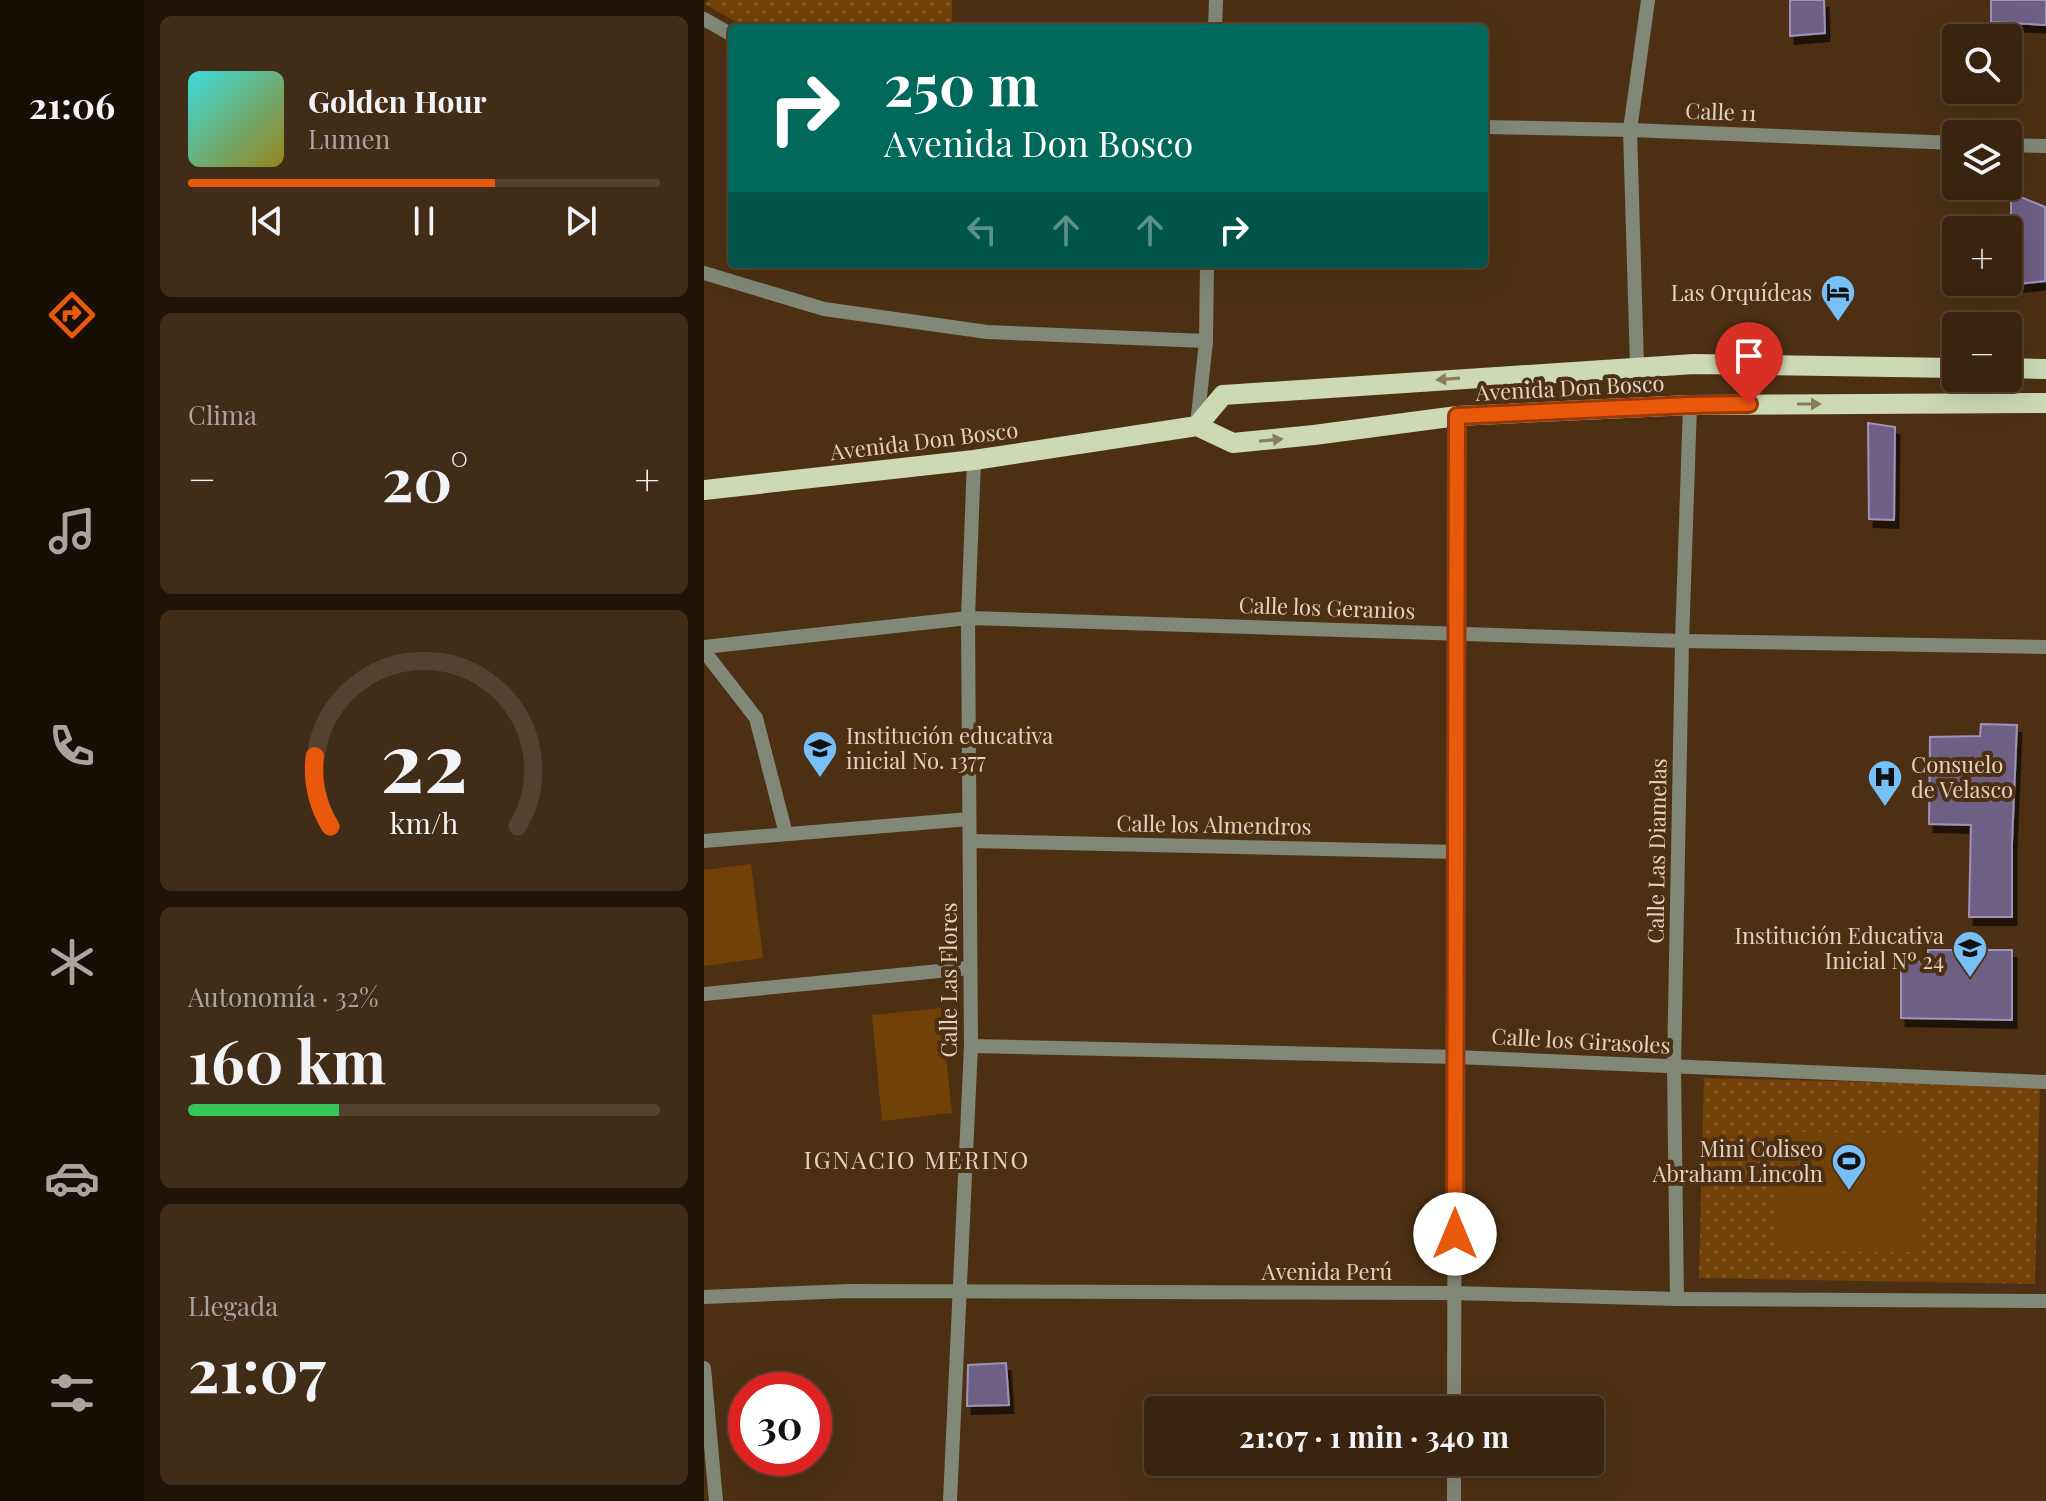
<!DOCTYPE html>
<html lang="es">
<head>
<meta charset="utf-8">
<style>
	body { margin:0; font-family:"Playfair Display",serif; background:#412c18; color:#f1f3f6; height:100vh; display:flex; flex-direction:column; font-size:30px; white-space:nowrap }
	* { box-sizing:border-box; margin:0 }
	p { font-size:26px; color:#aba49e }
	.icon { flex:none; width:44px; height:44px; fill:none; stroke:currentColor; stroke-width:2; stroke-linecap:round; stroke-linejoin:round }
	.map { position:relative; flex:1; overflow:hidden }
	.details { display:flex; flex-direction:column; gap:16px; padding:16px; background:#201408; width:560px }
	.details>* { flex:none }
	.hud { position:absolute; left:24px; top:24px; width:760px; height:244px; border-radius:8px; box-shadow:0 8px 32px #0002,0 0 0 2px #54412f; background:#00695c; color:#fff; overflow:hidden }
	.controls { position:absolute; left:1238px; top:24px; display:grid; gap:16px }
	.controls a { display:grid; place-items:center; width:80px; height:80px; border-radius:8px; background:#3a240f; box-shadow:0 8px 32px #0002,0 0 0 2px #54412f; font-size:40px }
	.speed { position:absolute; left:24px; top:1372px; display:flex; gap:16px; font-size:40px; font-weight:700; text-align:center }
	.speed>* { display:grid; place-content:center; width:104px; height:104px; border-radius:50%; background:#3a240f; box-shadow:0 8px 32px #0002,0 0 0 2px #54412f; line-height:1 }
	.speed .limit { border:12px solid #d22; background:#fff; color:#111 }
	.pin { position:absolute; display:grid; place-items:center; width:68px; height:68px; color:#fff; margin:-82px -34px; border-radius:50% 50% 50% 0; rotate:-45deg; box-shadow:0 0 8px #0007 }
	.pin .icon { rotate:45deg }
	.me { position:absolute; width:88px; margin:-44px; rotate:0deg; stroke-linejoin:round; filter:drop-shadow(0 0 6px #0008) }
	.turn { display:flex; align-items:center; gap:28px; height:168px; padding:0 24px; font-size:36px }
	.turn .icon { width:104px; height:104px; stroke-width:2.5 }
	.turn b { display:block; font-size:56px; line-height:68px }
	.lanes { display:flex; align-items:center; height:76px; padding:0 24px; background:#0003; justify-content:center; gap:40px; direction:ltr }
	.lanes .off { opacity:.35 }
	.big { font-size:60px; font-weight:700; line-height:1.1 }
	.details .card { flex:1; display:flex; flex-direction:column; justify-content:center; gap:12px; min-width:0; padding:0 28px; border-radius:12px; background:#412c18 }
	.details .dial { align-items:center; gap:0 }
	.dial svg { height:208px; overflow:visible; fill:none; stroke:#54412f; stroke-width:7; stroke-linecap:round; text-anchor:middle }
	.dial text { fill:#f1f3f6; stroke:none }
	.song { display:flex; align-items:center; gap:24px }
	.cover { width:96px; height:96px; border-radius:12px; background:linear-gradient(135deg,hsl(180 70% 55%),hsl(50 70% 35%)) }
	.played { height:8px; border-radius:4px; background:linear-gradient(90deg,#ea580c 65%,#54412f 65%) }
	.keys { display:flex; justify-content:space-around; direction:ltr }
	.heat { display:flex; justify-content:space-between; align-items:center; font-size:44px; direction:ltr }
	.charge { height:12px; border-radius:6px; background:linear-gradient(90deg,#34c759 32%,#54412f 0) }
	.trip { position:absolute; left:440px; top:1396px; width:460px; height:80px; border-radius:8px; background:#3a240f; box-shadow:0 8px 32px #0002,0 0 0 2px #54412f; font-weight:700; line-height:80px; text-align:center }
	main { display:flex; flex:1; min-height:0 }
	.tabs { display:flex; flex-direction:column; width:144px; justify-content:space-around; align-items:center; background:#170e06; color:#aba49e }
	.tabs .icon { width:56px; height:56px }
	.tabs .on { color:#ea580c }
	.tabs b { font-size:36px; color:#f1f3f6 }
	.map>svg:first-child { display:block }
	.park { fill:url(#park-dots) }
	.garden { fill:#714108 }
	.building { fill:#6e5f84; stroke:#a191b9; stroke-width:2; filter:url(#shadow) }
	.lines { fill:none; stroke-linecap:round; stroke-linejoin:round }
	.minor { stroke:#828877; stroke-width:14 }
	.major { stroke:#cdd9b5; stroke-width:20 }
	.oneway { fill:#877c5c }
	.route-casing { stroke:#983908; stroke-width:20 }
	.route { stroke:#ea580c; stroke-width:14 }
	.labels { text-anchor:middle; dominant-baseline:central; stroke-width:8; stroke-linejoin:round; paint-order:stroke }
	.street-label { font-size:22px; fill:#e4d1c2; stroke:#4d3014 }
	.poi-label { font-size:22px; fill:#e4d1c2; stroke:#4d3014; text-anchor:end }
	.neighbourhood-label { font-size:24px; letter-spacing:2px; fill:#e4d1c2; stroke:#4d3014 }
</style>
</head>
<body>
<main>
<nav class="tabs">
<b>21:06</b>
<svg class="icon on" aria-label="directions" viewBox="0 0 24 24"><path d="M12 3l9 9-9 9-9-9zM9 14v-3h6M13 9l2 2-2 2"/></svg>
<svg class="icon" aria-label="music" viewBox="0 0 24 24"><path d="M9 18V5l10-2v13"/><circle cx="6" cy="18" r="3"/><circle cx="16" cy="16" r="3"/></svg>
<svg class="icon" aria-label="phone" viewBox="0 0 24 24"><path d="M5 4h4l2 5-3 2q2 4 5 5l2-3 5 2v4C11 20 4 13 5 4z"/></svg>
<svg class="icon" aria-label="climate" viewBox="0 0 24 24"><path d="M12 3v18M4 7l16 10M4 17L20 7"/></svg>
<svg class="icon" aria-label="car" viewBox="0 0 24 24"><path d="M5 17H2v-5l4-1 3-4h7l3 4 3 1v5h-3M9 17h6M6 11h13"/><circle cx="7" cy="17" r="2"/><circle cx="17" cy="17" r="2"/></svg>
<svg class="icon" aria-label="filters" viewBox="0 0 24 24"><path d="M4 7h16M4 17h16"/><circle cx="9" cy="7" r="2"/><circle cx="15" cy="17" r="2"/></svg>
</nav>
<section class="details">
<div class="card">
<div class="song"><i class="cover"></i><div><b>Golden Hour</b><p>Lumen</p></div></div>
<div class="played"></div>
<div class="keys"><svg class="icon" aria-label="previous" viewBox="0 0 24 24"><path d="M18 5L8 12l10 7zM5 5v14"/></svg><svg class="icon" aria-label="pause" viewBox="0 0 24 24"><path d="M8 5v14M16 5v14"/></svg><svg class="icon" aria-label="next" viewBox="0 0 24 24"><path d="M6 5l10 7-10 7zM19 5v14"/></svg></div>
</div>
<div class="card"><p>Clima</p>
<div class="heat"><a>−</a><b class="big">20°</b><a>+</a></div>
</div>
<div class="card dial"><svg viewBox="0 0 100 80">
<path d="M14 69A42 42 0 1 1 86 69"/>
<path d="M14 69A42 42 0 0 1 8 42" stroke="#ea580c"/>
<text x="50" y="56" font-size="32" font-weight="700">22</text>
<text x="50" y="72" font-size="11">km/h</text>
</svg></div>
<div class="card"><p>Autonomía · 32%</p><b class="big">160 km</b><div class="charge"></div></div>
<div class="card"><p>Llegada</p><b class="big">21:07</b></div>
</section>
<div class="map">
<svg width="1342" height="1501" viewBox="0 0 1342 1501">
	<defs>
		<pattern id="park-dots" width="8" height="8" patternUnits="userSpaceOnUse" patternTransform="scale(2)"><rect width="8" height="8" fill="#714108"/><path d="M2 2h.1M6 6h.1" fill="none" stroke="#855b2a" stroke-width="1.8" stroke-linecap="round"/></pattern>
		<filter id="shadow"><feDropShadow dx="4.5" dy="8" stdDeviation="0" flood-color="#0009"/></filter>
	</defs>
	<rect width="100%" height="100%" fill="#4d3014"/>
	<g class="park">
		<path d="M5,0H248V28H42L1,4Z"/>
		<path d="M1000,1078L1336,1086L1331,1284L995,1278Z"/>
	</g>
	<g class="garden">
		<path d="M47,864L59,958L0,966V870Z"/>
		<path d="M237,1008L248,1113L178,1121L168,1015Z"/>
		<path d="M1074,1132L1216,1133V1252L1073,1251Z"/>
	</g>
	<g class="building">
		<path d="M1086,0H1120L1121,33L1086,36Z"/>
		<path d="M1287,0H1342V25L1287,22Z"/>
		<path d="M1307,193L1341,207V281L1307,285Z"/>
		<path d="M1164,423L1191,427L1190,520L1165,519Z"/>
		<path d="M1277,724L1313,725L1308,843V917H1265L1267,825L1225,824L1226,737L1276,736Z"/>
		<path d="M1224,950H1308V1020L1197,1018V962L1224,961Z"/>
		<path d="M302,1363L305,1405L263,1406L264,1365Z"/>
	</g>
	<g class="lines">
		<g class="minor">
			<path d="M0,19L28,35"/>
			<path d="M511,28L512,0"/>
			<path d="M780,127L926,130L1252,143"/>
			<path d="M1304,145L1342,146"/>
			<path d="M0,273L120,309L283,332L502,341"/>
			<path d="M933,366L926,130L944,0"/>
			<path d="M493,425L502,341L503,264"/>
			<path d="M0,647L264,618L978,641L1342,647"/>
			<path d="M0,651L52,718L82,834"/>
			<path d="M0,841L265,819"/>
			<path d="M266,841L753,852"/>
			<path d="M0,994L266,968"/>
			<path d="M267,1046L752,1057L1342,1082"/>
			<path d="M0,1297L145,1291L751,1293L973,1299L1342,1301"/>
			<path d="M973,1299L970,1067L978,641L986,405"/>
			<path d="M0,1368L12,1501"/>
			<path d="M750,1410L753,416"/>
			<path d="M246,1501L267,1046L264,618L270,460"/>
			<path d="M750,1501V1462"/>
		</g>
		<g class="major">
			<path d="M1304,368L1342,369"/>
			<path d="M493,426L519,395L990,364L1252,368"/>
			<path d="M0,490L270,460L493,426L529,443L610,435L753,416L986,405L1342,403"/>
		</g>
	</g>
	<defs><path id="oneway-solid" d="M-6-.8H1V-3.2L6.5 0L1 3.2V.8H-6Z" transform="scale(2)"/></defs>
	<g class="oneway">
		<use href="#oneway-solid" transform="translate(744 379) rotate(176)"/>
		<use href="#oneway-solid" transform="translate(1105 404)"/>
		<use href="#oneway-solid" transform="translate(567 440) rotate(-6)"/>
	</g>
	<g class="lines">
		<g class="route-casing">
			<path id="route" d="M751,1234L753,416L986,405L1045,404"/>
		</g>
		<use href="#route" class="route"/>
	</g>
	<defs>
		<g id="hotel-pin" transform="scale(1.8)"><path d="M0 17L-7.5 6A9.5 9.5 0 1 1 7.5 6Z" fill="#77c0f7" stroke="#4d3014"/><path d="M-6-4.5h1.5V1H6V5H4.5V3h-9V5H-6ZM-4 0a1.8 1.8 0 1 1 3.6 0ZM.5 0V-2.5h3Q6-2.5 6 0Z" fill="#111"/></g>
		<g id="school-pin" transform="scale(1.8)"><path d="M0 17L-7.5 6A9.5 9.5 0 1 1 7.5 6Z" fill="#77c0f7" stroke="#4d3014"/><path d="M0-5L7-2L0 1L-7-2ZM-4 1L0 2.5L4 1V4Q0 6-4 4Z" fill="#111"/></g>
		<g id="hospital-pin" transform="scale(1.8)"><path d="M0 17L-7.5 6A9.5 9.5 0 1 1 7.5 6Z" fill="#77c0f7" stroke="#4d3014"/><path d="M-5-5h3v3.5h4V-5h3V5h-3V1.5h-4V5h-3Z" fill="#111"/></g>
		<g id="stadium-pin" transform="scale(1.8)"><path d="M0 17L-7.5 6A9.5 9.5 0 1 1 7.5 6Z" fill="#77c0f7" stroke="#4d3014"/><path d="M0-5a6.5 5 0 1 0 0 10a6.5 5 0 1 0 0-10ZM-3.5-1.8h7v3.6h-7Z" fill="#111"/></g>
	</defs>
	<g fill-rule="evenodd">
		<use href="#hotel-pin" x="1134" y="292"/>
		<use href="#school-pin" x="116" y="748"/>
		<use href="#hospital-pin" x="1181" y="777"/>
		<use href="#school-pin" x="1266" y="948"/>
		<use href="#stadium-pin" x="1145" y="1161"/>
	</g>
	<g class="labels">
		<g class="street-label">
			<text transform="translate(1017 111) rotate(2)">Calle 11</text>
			<text transform="translate(866 387) rotate(-3)">Avenida Don Bosco</text>
			<text transform="translate(220 440) rotate(-7)">Avenida Don Bosco</text>
			<text transform="translate(623 607) rotate(2)">Calle los Geranios</text>
			<text transform="translate(510 824) rotate(1)">Calle los Almendros</text>
			<text transform="translate(952 851) rotate(-89)">Calle Las Diamelas</text>
			<text transform="translate(244 980) rotate(-90)">Calle Las Flores</text>
			<text transform="translate(877 1040) rotate(3)">Calle los Girasoles</text>
			<text x="623" y="1271">Avenida Perú</text>
		</g>
		<g class="poi-label">
			<text x="1108" y="292">Las Orquídeas</text>
			<text x="142" y="735" text-anchor="start">Institución educativa<tspan x="142" dy="25">inicial No. 1377</tspan></text>
			<text x="1207" y="764" text-anchor="start">Consuelo<tspan x="1207" dy="25">de Velasco</tspan></text>
			<text x="1240" y="935">Institución Educativa<tspan x="1240" dy="25">Inicial Nº 24</tspan></text>
			<text x="1119" y="1148">Mini Coliseo<tspan x="1119" dy="25">Abraham Lincoln</tspan></text>
		</g>
		<g class="neighbourhood-label">
			<text x="213" y="1159">IGNACIO MERINO</text>
		</g>
	</g>
</svg>
<div class="controls">
<a><svg class="icon" aria-label="search" viewBox="0 0 24 24"><circle cx="10" cy="10" r="6"/><path d="M15 15l6 6"/></svg></a>
<a><svg class="icon" aria-label="layers" viewBox="0 0 24 24"><path d="M12 4l9 5-9 5-9-5zM3 14l9 5 9-5"/></svg></a>
<a>+</a>
<a>−</a>
</div>
<div class="speed"><div class="limit">30</div></div>
<div class="pin" style="left:1045px;top:404px;background:#d93025"><svg class="icon" aria-label="arrive" viewBox="0 0 24 24"><path d="M6 21V4h12l-3 4 3 4H6"/></svg></div>
<svg class="me" style="left:751px;top:1234px" viewBox="-20 -20 40 40"><circle r="19" fill="#fff"/><path d="M0-13L10 11 0 6-10 11z" fill="#ea580c"/></svg>
<div class="trip">21:07 · 1 min · 340 m</div>
<div class="hud">
<div class="turn"><svg class="icon" aria-label="right" viewBox="0 0 24 24"><path d="M7 20v-9h11M14 6l5 5-5 5"/></svg><div><b>250 m</b>Avenida Don Bosco</div></div>
<div class="lanes"><svg class="icon off" aria-label="left" viewBox="0 0 24 24"><path d="M17 20v-9H6M10 6l-5 5 5 5"/></svg><svg class="icon off" aria-label="ahead" viewBox="0 0 24 24"><path d="M12 20V5M6 11l6-6 6 6"/></svg><svg class="icon off" aria-label="ahead" viewBox="0 0 24 24"><path d="M12 20V5M6 11l6-6 6 6"/></svg><svg class="icon" aria-label="right" viewBox="0 0 24 24"><path d="M7 20v-9h11M14 6l5 5-5 5"/></svg></div>
</div>
</div>
</main>
</body>
</html>
